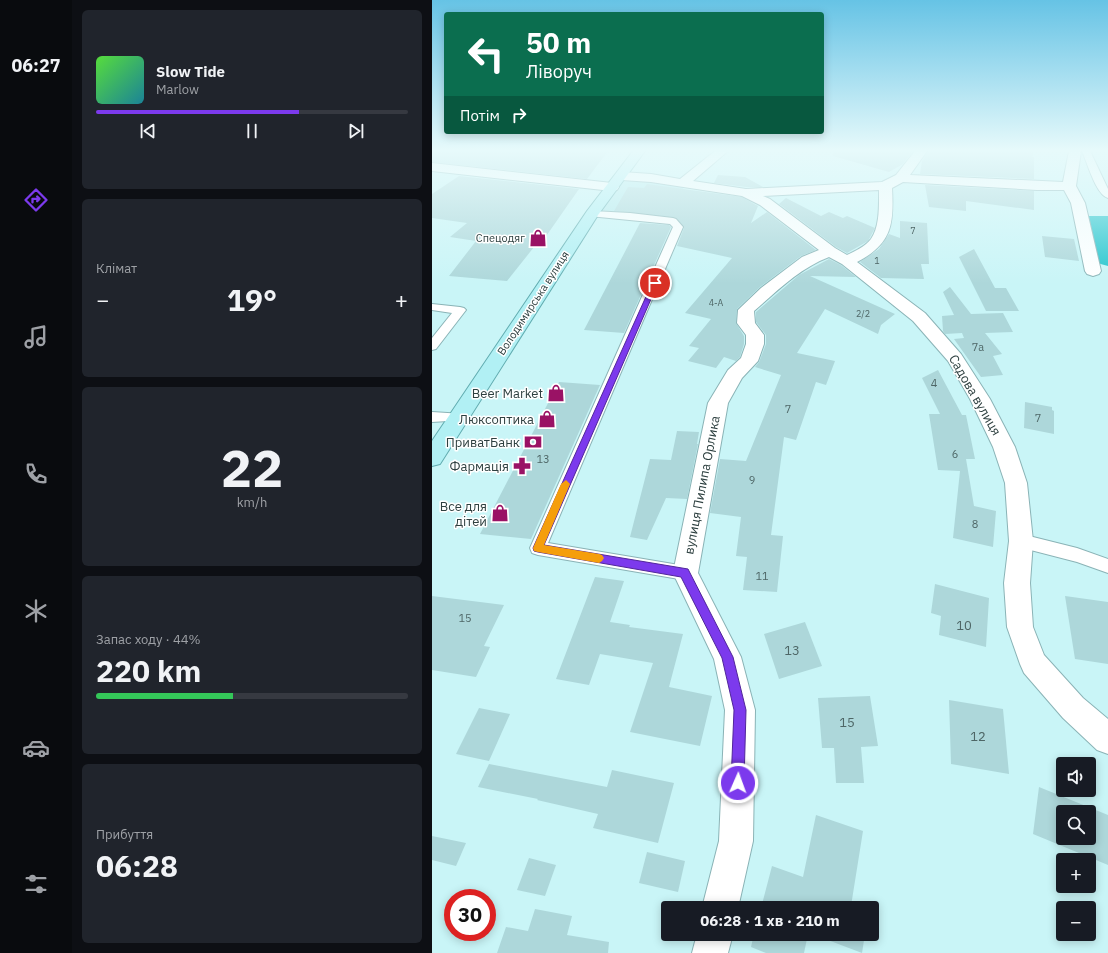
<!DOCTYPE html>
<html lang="uk">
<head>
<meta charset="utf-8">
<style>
	body { margin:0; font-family:"IBM Plex Sans",sans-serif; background:#20242c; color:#f1f3f6; height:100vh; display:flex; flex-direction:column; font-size:15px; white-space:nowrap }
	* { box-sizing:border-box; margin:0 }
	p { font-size:13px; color:#9ea1a6 }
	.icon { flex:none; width:22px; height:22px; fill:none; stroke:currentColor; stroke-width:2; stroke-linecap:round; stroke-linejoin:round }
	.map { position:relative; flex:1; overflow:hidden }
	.side { display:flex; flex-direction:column; gap:10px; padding:10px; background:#0d0f14; width:360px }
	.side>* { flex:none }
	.top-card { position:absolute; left:12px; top:12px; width:380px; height:122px; border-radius:4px; box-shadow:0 2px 10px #0003; background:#0b6e4f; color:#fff; overflow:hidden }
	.controls { position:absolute; left:624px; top:757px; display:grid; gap:8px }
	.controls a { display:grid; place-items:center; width:40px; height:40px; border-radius:4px; background:#171b24; box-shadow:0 2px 10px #0003; font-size:20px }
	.speed { position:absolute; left:12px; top:889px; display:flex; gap:8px; font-size:20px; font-weight:700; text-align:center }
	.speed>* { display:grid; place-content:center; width:52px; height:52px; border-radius:50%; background:#171b24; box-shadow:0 2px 10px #0003; line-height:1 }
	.speed .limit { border:6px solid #d22; background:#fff; color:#111 }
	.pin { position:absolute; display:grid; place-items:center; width:34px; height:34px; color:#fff; margin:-17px; border:2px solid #fff; border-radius:50%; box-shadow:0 1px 4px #0007 }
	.me { position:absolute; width:44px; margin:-22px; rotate:2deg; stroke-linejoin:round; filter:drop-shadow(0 0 3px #0008) }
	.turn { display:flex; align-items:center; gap:14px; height:84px; padding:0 16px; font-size:18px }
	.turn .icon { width:52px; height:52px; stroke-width:2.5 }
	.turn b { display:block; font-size:28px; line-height:34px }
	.then { display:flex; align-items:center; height:38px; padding:0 16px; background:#0003; gap:8px; font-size:15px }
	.big { font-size:30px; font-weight:700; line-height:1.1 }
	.side .widget { flex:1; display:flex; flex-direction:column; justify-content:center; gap:6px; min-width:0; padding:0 14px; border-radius:6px; background:#20242c }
	.side .dial { align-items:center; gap:0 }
	.dial b { font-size:52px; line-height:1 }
	.song { display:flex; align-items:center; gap:12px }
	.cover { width:48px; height:48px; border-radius:6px; background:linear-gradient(135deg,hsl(110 70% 55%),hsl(190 70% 35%)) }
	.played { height:4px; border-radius:2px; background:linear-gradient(90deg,#7c3aed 65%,#363941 65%) }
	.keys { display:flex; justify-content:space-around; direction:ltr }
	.heat { display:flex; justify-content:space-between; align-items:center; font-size:22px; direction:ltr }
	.charge { height:6px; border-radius:3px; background:linear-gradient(90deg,#34c759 44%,#363941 0) }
	.trip { position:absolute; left:229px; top:901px; width:218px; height:40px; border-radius:4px; background:#171b24; box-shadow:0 2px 10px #0003; font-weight:700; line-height:40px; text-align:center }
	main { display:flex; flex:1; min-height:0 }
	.menu { display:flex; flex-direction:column; width:72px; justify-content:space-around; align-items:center; background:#090b0e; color:#9ea1a6 }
	.menu .icon { width:28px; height:28px }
	.menu .selected { color:#7c3aed }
	.menu b { font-size:18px; color:#f1f3f6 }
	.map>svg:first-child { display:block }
	.built { fill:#b3e9ec }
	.forest { fill:#22c4cc }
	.building { fill:#add7da; fill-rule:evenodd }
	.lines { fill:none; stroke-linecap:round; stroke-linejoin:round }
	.service-casing { stroke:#8ab3b6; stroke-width:2 }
	.minor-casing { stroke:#8ab3b6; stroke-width:2 }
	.primary-casing { stroke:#61acb0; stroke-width:2 }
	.service { fill:#fff; fill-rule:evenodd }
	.minor { fill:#fff; fill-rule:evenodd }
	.primary { fill:#b1f0f4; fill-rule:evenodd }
	.route { fill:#7c3aed; stroke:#51269a }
	.slow { fill:#f59e0b }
	.labels { text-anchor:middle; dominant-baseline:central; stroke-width:3; stroke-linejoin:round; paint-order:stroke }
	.far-number-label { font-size:9px; fill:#4e6666 }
	.far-poi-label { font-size:11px; fill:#2e4040; stroke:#fff; text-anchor:end }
	.far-street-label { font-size:11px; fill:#2e4040; stroke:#fff }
	.number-label { font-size:11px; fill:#4e6666 }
	.poi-label { font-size:13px; fill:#2e4040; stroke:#fff; text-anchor:end }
	.street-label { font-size:13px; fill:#2e4040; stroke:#fff }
	.near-number-label { font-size:13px; fill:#4e6666 }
</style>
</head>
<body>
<main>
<nav class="menu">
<b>06:27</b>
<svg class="icon selected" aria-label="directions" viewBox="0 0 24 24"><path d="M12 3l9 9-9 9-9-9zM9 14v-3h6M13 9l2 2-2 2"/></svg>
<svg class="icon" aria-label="music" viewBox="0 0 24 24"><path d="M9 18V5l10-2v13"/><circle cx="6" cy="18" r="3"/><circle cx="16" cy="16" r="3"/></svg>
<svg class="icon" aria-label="phone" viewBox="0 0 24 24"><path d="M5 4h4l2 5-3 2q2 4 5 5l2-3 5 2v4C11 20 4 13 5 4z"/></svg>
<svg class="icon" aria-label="climate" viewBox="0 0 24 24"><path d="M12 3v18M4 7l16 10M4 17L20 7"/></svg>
<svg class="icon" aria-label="car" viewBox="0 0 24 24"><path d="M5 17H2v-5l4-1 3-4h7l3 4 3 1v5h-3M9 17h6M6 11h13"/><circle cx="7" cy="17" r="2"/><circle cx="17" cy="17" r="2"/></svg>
<svg class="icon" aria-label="filters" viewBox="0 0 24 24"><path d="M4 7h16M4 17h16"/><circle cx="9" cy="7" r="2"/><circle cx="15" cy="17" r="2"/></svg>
</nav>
<section class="side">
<div class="widget">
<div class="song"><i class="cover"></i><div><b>Slow Tide</b><p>Marlow</p></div></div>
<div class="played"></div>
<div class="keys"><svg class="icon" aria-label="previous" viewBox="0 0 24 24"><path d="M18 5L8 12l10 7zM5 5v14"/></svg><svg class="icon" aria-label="pause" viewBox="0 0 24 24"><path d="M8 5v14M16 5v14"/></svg><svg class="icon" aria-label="next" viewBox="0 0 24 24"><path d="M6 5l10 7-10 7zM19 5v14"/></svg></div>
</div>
<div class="widget"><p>Клімат</p>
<div class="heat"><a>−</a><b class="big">19°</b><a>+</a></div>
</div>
<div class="widget dial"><b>22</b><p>km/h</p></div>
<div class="widget"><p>Запас ходу · 44%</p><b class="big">220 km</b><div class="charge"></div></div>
<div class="widget"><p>Прибуття</p><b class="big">06:28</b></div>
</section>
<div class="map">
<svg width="676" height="953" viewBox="0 0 676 953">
	<rect width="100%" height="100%" fill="#c9f5f7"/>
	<path class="built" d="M190,176L252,187L235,216L160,214Z"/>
	<path class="forest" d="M652,216H676V266L665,263Z"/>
	<g class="building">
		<path d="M0,151H176L155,179L0,162Z"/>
		<path d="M401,151H481L471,164L457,172L401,156Z"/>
		<path d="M496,151H602L600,157H602V179L488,174L490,161Z"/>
		<path d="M286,175L313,177L331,187H314L282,183Z"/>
		<path d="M27,176L147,189L110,242H106L75,281L17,276L44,241L18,237L35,223L0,218V194Z"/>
		<path d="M215,184L310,197L326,206L319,223L335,212L384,250L369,256L328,287L305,309L304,323L312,336V344L308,357L304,361L292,357L284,368L256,361L267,348L257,346L279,319L253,313L300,258L245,246L252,228L244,218L182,211L196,187L212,188Z"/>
		<path d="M493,185L602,191V210L534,201V211L497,207Z"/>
		<path d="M354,198L389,216L397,212L411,218L415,216L443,228L436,241L415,253L404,247L347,204Z"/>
		<path d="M468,221L495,223L497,264H489L492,279L449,278L428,262L447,249L457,234L468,238Z"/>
		<path d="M208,223L237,225L239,227L192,333L152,330Z"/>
		<path d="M610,236L642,239L647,261L613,257Z"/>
		<path d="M542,249L563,288H574L587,311H554L527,257Z"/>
		<path d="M397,259L409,265L424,277L378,276L463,314L449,325L446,334L393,309L365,353L403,361L394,385L384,382L364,440L352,437L339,535L351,536L345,592L311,590L315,557L304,556L309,517L278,513L288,459L314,461L349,375L323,367L327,362L334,344V335L324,322V312L367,275Z"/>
		<path d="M518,287L539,314L571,313L581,332L553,333L570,354L561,356L571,375L549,377L522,339L532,338L530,333L513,334L511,331L510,316L522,315L511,292Z"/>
		<path d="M506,370L530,415H534L543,459H534L542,506L564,511L561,547L521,538L528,471L506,470L497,414H508L490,378Z"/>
		<path d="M127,382L168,385L99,539L48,534Z"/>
		<path d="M593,402L620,407V410L622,411V434L592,428Z"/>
		<path d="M245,431L267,432L265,444H266L255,499L234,498L215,540L198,537L218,459L239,460Z"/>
		<path d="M163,577L192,581L178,622L198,625L197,627L251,634L237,687L280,696L268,746L198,732L221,663L168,654L157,685L124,679Z"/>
		<path d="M503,584L557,598L554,647L507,635L509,616L499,613Z"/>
		<path d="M0,596L72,605L52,646L58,647L44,677L0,670Z"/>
		<path d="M633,596L676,602V664L643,659Z"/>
		<path d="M373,622L390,666L347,679L332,634Z"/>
		<path d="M438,696L446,746L429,747L432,783H404L402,748H390L386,698Z"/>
		<path d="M517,700L571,709L577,774L519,764Z"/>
		<path d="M47,708L78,714L57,761L24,754Z"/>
		<path d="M57,764L175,787L180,770L242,783L226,843L161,828L166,814L105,800L106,799L46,787Z"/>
		<path d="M607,787L676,815V865L601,834ZM631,812H657V838H631Z"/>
		<path d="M384,815L431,831L419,906L425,908H329L340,866L371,877Z"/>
		<path d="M0,836L34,843L24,866L0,860Z"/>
		<path d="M215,852L253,861L246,892L207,883Z"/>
		<path d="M97,858L124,865L113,896L85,890Z"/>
		<path d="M103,909L140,916L135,935L177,942L176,953H65L74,927L96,931Z"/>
		<path d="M322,934H376L372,953H334L319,947Z"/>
		<path d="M380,934H433L430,953Z"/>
	</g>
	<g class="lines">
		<g class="service-casing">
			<g id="service">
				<path d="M650,151H658L676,189V198C664,195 655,162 650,151Z"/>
				<path d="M160,211L198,213L241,218L244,219L251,227L116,543L253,566L259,568L262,573L259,578L253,580L106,555L100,553L98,548L241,227L238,224L157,216L155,214L157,212Z"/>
				<path d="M0,304L28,307L32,308L34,310L4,349L0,350V338L20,313L0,310Z"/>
				<path d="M0,412L31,414L33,417L31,420L0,422Z"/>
				<path d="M589,534L645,548L676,559V573L645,562L583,546L581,541L583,536Z"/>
			</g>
		</g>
		<g class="minor-casing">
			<g id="minor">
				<path d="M283,151H296L261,181L314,189L450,182L464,175L483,151H495L478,175L631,182L637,151H649L644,186L653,203L669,271L667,274L661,276L655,274L653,271L639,203L632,190H605L471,182L460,188C462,224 460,244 425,262L493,313L529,354L558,399L583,447L595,483L601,541L598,583L601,627L612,655L651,698L676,719V754L665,750L631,718L592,673L588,664L575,627L572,583L577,541L573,483L561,447L538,399L516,361L481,321L410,264L397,257C368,268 345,291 322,311L323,323L332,335V344L326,361L310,378L296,403L266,573L309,657L323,710L321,841L306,908H270L287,841L293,710L282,659L241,573L276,403L296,370L309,358L314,344V335L305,323L306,310L329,288L370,257L387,250L328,205L310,196L219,182L190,180L185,179L184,176L185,173L190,172L219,174L248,179ZM447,190C447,205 448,226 439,239C433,247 423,251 415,255L403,248L338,199L331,196Z"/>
				<path d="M0,163L180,183L185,184L187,187L185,190L180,191L0,171Z"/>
				<path d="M265,934H301L296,953H260Z"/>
			</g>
		</g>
		<g class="primary-casing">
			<path id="primary" d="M201,151H213L166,215L8,464L0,466V441L155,211Z"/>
		</g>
		<use href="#service" class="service"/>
		<use href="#minor" class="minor"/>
		<use href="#primary" class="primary"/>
	</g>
	<linearGradient id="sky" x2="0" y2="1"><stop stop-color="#66c3e5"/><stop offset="0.53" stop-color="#e7fafb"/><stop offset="1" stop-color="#e7fafb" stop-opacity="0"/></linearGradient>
	<rect width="676" height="284" fill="url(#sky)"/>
	<path class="route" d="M221,281L226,283L112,545L256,569L301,657L314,710L312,783L310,787L306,789L301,787L299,783L302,710L290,658L249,577L106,552L102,551L101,548Z"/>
	<path class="slow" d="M134,480L138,484L112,545L167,554L170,555L172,558L170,561L167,563L106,552L102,551L101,548L129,484Z"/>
	<defs>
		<g id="shop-bare" transform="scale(1.38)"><path d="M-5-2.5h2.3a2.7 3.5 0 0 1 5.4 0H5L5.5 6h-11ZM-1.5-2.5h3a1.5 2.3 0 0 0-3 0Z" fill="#9a1265" stroke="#fff" stroke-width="2.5" paint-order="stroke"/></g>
		<g id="bank-bare" transform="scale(1.38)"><path d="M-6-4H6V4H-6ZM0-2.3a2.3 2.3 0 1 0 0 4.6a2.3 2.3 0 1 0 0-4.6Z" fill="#9a1265" stroke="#fff" stroke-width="2.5" paint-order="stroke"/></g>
		<g id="pharmacy-bare" transform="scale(1.38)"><path d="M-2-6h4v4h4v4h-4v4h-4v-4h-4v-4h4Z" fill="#9a1265" stroke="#fff" stroke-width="2.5" paint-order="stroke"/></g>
	</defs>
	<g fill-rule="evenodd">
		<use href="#shop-bare" x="106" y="238"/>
		<use href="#shop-bare" x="124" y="393"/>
		<use href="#shop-bare" x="115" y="419"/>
		<use href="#bank-bare" x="101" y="442"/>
		<use href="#pharmacy-bare" x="90" y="466"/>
		<use href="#shop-bare" x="68" y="513"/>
	</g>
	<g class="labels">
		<g class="far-number-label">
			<text x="481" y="230">7</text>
			<text x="445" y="260">1</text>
			<text x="284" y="302">4-А</text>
			<text x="431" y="313">2/2</text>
		</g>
		<g class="far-poi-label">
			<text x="93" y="238">Спецодяг</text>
		</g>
		<g class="far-street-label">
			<text transform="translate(101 303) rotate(-57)">Володимирська вулиця</text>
		</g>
		<g class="number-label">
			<text x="546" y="347">7а</text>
			<text x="502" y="383">4</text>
			<text x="356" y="409">7</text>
			<text x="606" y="418">7</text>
			<text x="523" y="454">6</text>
			<text x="111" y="459">13</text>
			<text x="320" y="480">9</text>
			<text x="543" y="524">8</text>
			<text x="330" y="576">11</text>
			<text x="33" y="618">15</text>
		</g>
		<g class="poi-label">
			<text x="111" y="393">Beer Market</text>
			<text x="102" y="419">Люксоптика</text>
			<text x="88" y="442">ПриватБанк</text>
			<text x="77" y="466">Фармація</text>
			<text x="55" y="506">Все для<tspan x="55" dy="15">дітей</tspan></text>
		</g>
		<g class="street-label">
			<text transform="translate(543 395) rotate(60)">Садова вулиця</text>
			<text transform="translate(270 485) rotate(-79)">вулиця Пилипа Орлика</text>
		</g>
		<g class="near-number-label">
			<text x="532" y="625">10</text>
			<text x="360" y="650">13</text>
			<text x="415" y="722">15</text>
			<text x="546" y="736">12</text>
		</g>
	</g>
</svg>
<div class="controls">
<a><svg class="icon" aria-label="sound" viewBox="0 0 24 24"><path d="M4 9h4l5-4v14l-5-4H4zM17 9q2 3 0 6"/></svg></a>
<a><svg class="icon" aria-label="search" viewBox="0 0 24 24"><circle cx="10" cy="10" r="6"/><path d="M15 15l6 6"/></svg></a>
<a>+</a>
<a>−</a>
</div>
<div class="speed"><div class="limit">30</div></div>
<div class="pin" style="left:223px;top:283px;background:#d93025"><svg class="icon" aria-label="arrive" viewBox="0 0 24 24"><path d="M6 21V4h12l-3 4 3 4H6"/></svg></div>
<svg class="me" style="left:306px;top:783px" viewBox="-20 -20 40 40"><circle r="17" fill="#7c3aed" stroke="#fff" stroke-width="3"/><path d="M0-11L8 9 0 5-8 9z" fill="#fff"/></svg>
<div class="trip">06:28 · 1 хв · 210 m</div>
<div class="top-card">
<div class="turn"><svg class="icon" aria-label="left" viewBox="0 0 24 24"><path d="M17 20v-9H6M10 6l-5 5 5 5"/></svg><div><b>50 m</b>Ліворуч</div></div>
<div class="then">Потім<svg class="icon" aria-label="right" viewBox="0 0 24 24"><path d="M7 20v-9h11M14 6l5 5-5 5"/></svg></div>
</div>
</div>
</main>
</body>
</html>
